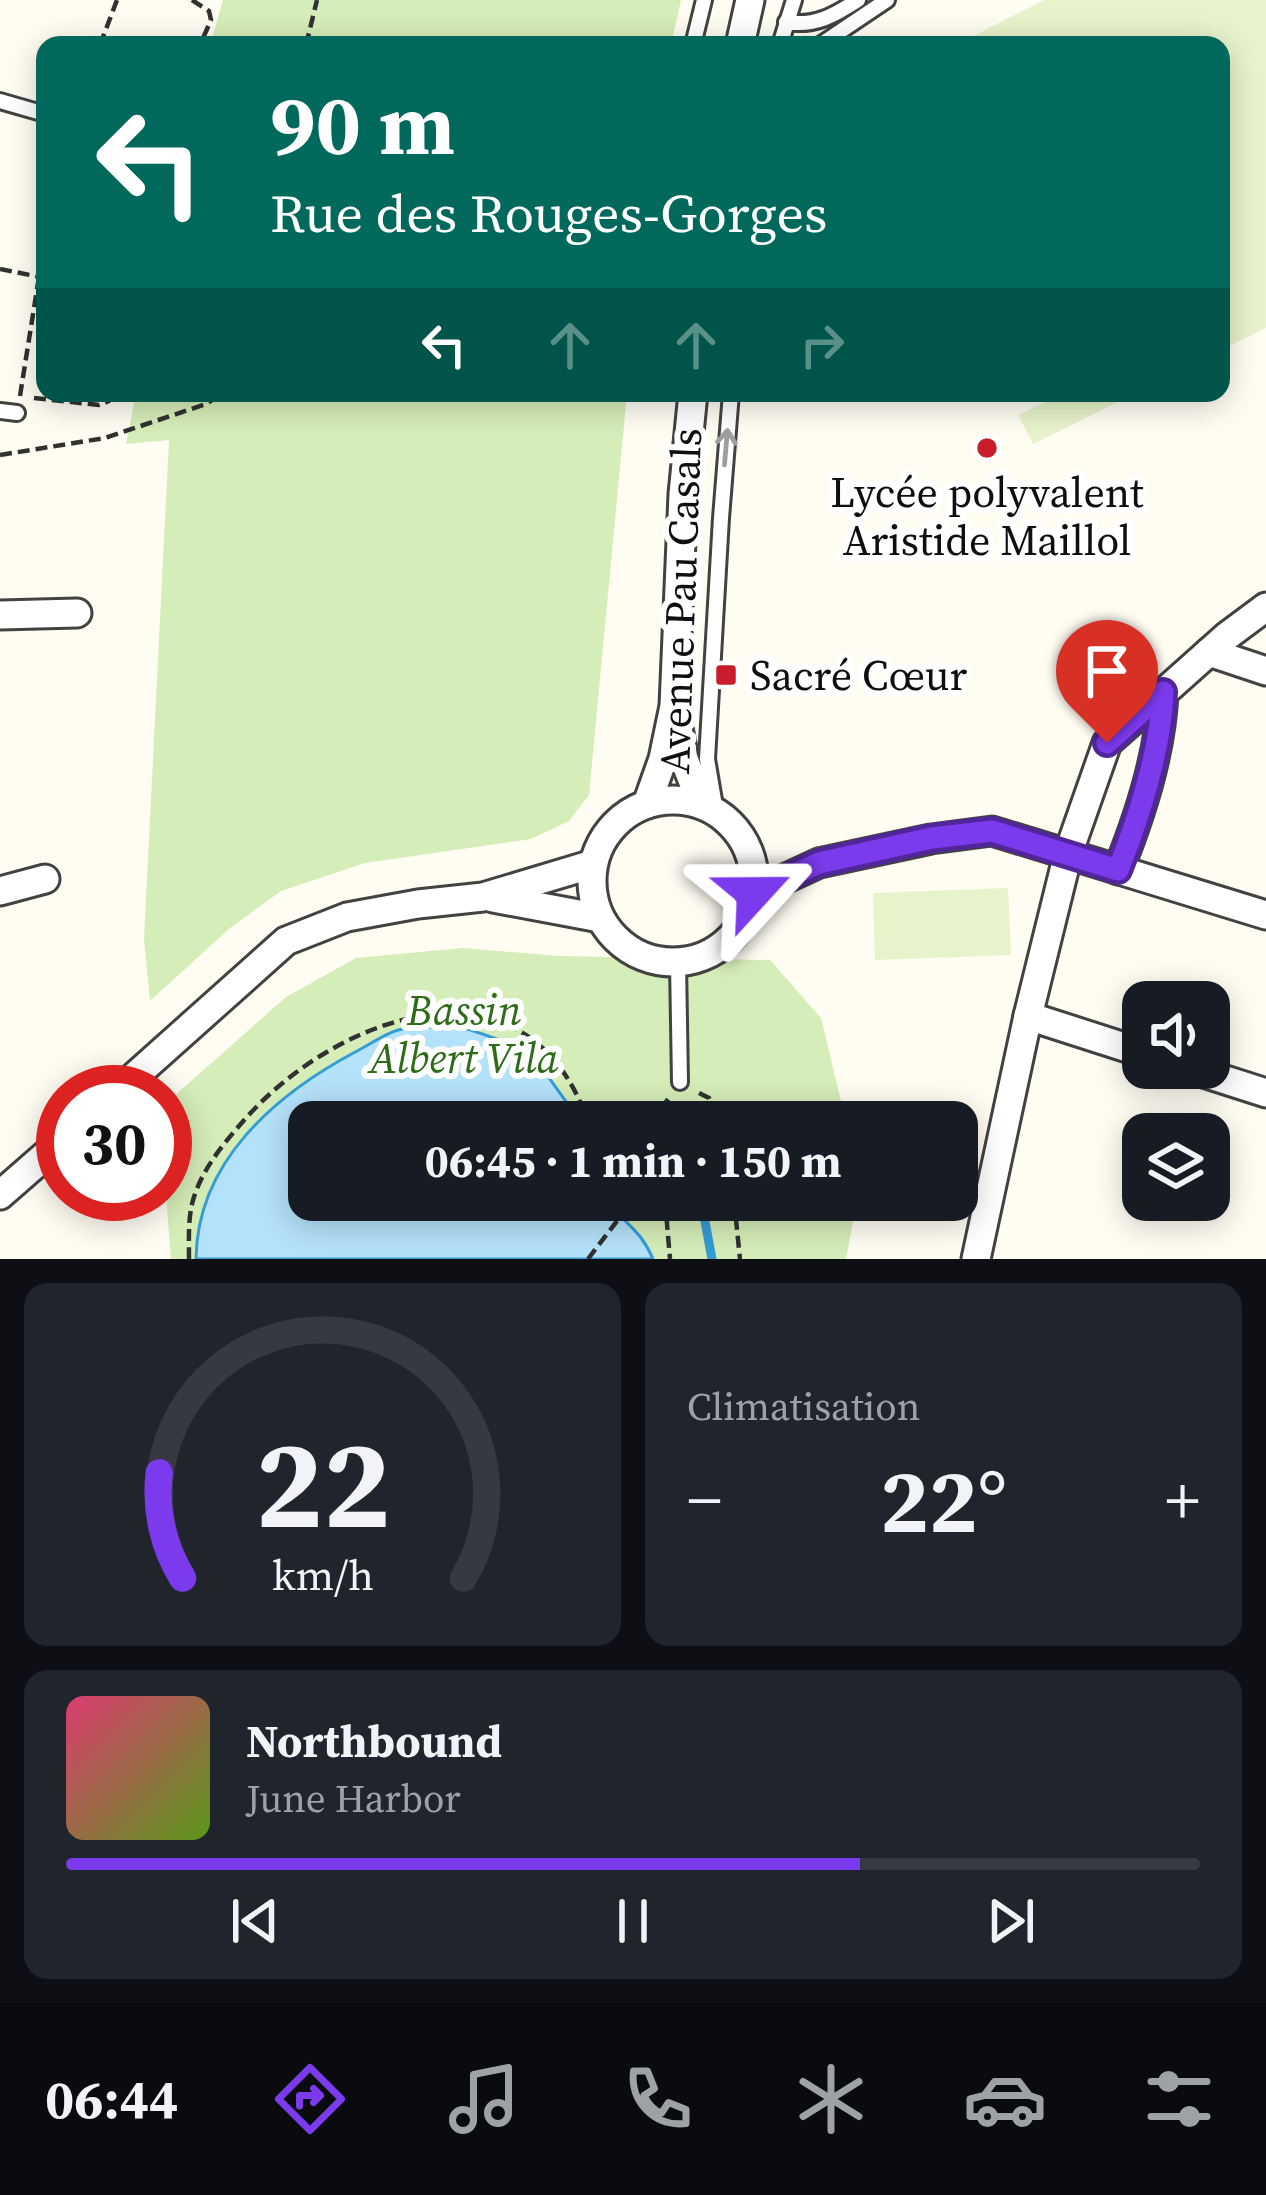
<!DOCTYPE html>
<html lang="fr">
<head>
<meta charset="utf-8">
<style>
	body { margin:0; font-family:"Source Serif 4",serif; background:#20242c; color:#f1f3f6; height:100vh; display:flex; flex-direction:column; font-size:45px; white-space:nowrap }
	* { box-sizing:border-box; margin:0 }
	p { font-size:39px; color:#9ea1a6 }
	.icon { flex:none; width:66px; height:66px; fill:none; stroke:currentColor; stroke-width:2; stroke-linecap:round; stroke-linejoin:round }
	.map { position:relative; height:1259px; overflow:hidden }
	.sheet { display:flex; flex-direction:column; gap:24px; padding:24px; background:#0d0f14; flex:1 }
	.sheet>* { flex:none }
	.guide { position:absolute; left:36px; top:36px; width:1194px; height:366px; border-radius:24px; box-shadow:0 6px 30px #0003; background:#00695c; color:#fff; overflow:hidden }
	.fabs { position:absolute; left:1122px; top:981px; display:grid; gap:24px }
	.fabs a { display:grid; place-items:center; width:108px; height:108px; border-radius:24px; background:#171b24; box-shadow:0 6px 30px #0003; font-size:60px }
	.speed { position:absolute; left:36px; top:1065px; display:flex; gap:24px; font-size:60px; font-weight:700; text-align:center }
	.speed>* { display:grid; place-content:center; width:156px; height:156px; border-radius:50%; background:#171b24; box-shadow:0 6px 30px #0003; line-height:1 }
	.speed .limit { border:18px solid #d22; background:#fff; color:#111 }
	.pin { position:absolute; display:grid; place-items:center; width:102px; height:102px; color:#fff; margin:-123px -51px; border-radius:50% 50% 50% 0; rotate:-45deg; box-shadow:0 0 12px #0007 }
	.pin .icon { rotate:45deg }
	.me { position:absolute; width:132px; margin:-66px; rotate:66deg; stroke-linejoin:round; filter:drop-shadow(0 0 9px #0008) }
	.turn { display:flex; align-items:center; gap:42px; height:252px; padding:0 36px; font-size:54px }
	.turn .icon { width:156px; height:156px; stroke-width:2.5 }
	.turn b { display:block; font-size:84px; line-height:102px }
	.lanes { display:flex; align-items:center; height:114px; padding:0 36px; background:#0003; justify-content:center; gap:60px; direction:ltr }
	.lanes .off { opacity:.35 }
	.big { font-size:90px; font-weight:700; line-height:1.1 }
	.sheet .widget { flex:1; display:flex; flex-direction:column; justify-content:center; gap:18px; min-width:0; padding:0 42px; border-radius:24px; background:#20242c }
	.sheet .dial { align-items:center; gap:0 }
	.dial svg { height:312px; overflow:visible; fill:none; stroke:#363941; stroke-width:7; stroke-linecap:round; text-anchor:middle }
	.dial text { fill:#f1f3f6; stroke:none }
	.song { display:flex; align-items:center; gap:36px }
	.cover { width:144px; height:144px; border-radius:18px; background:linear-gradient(135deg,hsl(340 70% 55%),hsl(90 70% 35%)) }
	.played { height:12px; border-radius:6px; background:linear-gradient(90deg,#7c3aed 70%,#363941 70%) }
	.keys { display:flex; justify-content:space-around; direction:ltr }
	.heat { display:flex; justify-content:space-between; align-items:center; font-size:66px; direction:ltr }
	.sheet .tiles { flex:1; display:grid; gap:24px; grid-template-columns:1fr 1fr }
	.widget:last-child { grid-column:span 2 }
	.trip { position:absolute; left:288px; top:1101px; width:690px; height:120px; border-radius:24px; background:#171b24; box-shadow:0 6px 30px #0003; font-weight:700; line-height:120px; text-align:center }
	.menu { display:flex; height:192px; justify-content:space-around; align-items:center; background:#090b0e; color:#9ea1a6 }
	.menu .icon { width:84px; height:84px }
	.menu .current { color:#7c3aed }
	.menu b { font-size:54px; color:#f1f3f6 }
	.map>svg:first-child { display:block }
	.green { fill:#d5edb8 }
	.pitch { fill:#e7f3cb }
	.water { fill:#b3e2fa; stroke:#359cd6; stroke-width:3 }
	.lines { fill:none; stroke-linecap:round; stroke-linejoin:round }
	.stream { stroke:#359cd6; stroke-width:9 }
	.service-casing { stroke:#424242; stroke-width:20 }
	.minor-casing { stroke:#424242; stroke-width:33 }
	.path { stroke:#313131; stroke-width:4.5; stroke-dasharray:12 6; stroke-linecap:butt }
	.service { stroke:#fff; stroke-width:14 }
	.minor { stroke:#fff; stroke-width:27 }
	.oneway { stroke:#9f9f9f }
	.route-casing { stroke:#51269a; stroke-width:30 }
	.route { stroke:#7c3aed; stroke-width:21 }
	.poi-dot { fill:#ca1d2c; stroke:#fff; stroke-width:4.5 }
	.labels { text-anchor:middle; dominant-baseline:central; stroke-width:12; stroke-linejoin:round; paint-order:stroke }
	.poi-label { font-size:42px; fill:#0f0f0f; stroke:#fff }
	.street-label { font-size:42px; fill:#0f0f0f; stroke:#fff }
	.park-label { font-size:42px; font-style:italic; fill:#2e6c1a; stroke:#fff }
</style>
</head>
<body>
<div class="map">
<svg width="1266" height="1259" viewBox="0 0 1266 1259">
	<rect width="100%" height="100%" fill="#fffcf2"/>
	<g class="green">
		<path d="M223,0H681L671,45H210Z"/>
		<path d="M136,393H627L589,795L569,821L531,839L365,863L281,891L230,928L150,1001L144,939L169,440L126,444Z"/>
		<path d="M463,948L559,956L770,960L821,1018L846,1122H309V1200H857L846,1259H171L165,1184V1104L286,997L356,958Z"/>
	</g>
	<g class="pitch">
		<path d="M1044,0H1266V328L1221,350V45H956Z"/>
		<path d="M1063,393H1136L1033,444L1018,415Z"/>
		<path d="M1008,888L1011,955L875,960L873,893Z"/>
	</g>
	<path class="water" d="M462,1027L529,1050L572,1110L576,1122H309V1200H608C624,1225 640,1228 653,1259H196C197,1161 276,1094 357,1051C369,1045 384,1034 398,1030C417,1025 442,1028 462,1027Z"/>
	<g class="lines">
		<path class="stream" d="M701,1200L712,1259"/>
		<g class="service-casing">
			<g id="service">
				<path d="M786,22C815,27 835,15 858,0"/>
				<path d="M693,45L704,0"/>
				<path d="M780,45L794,0"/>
				<path d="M820,45L887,0"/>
				<path d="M0,101L45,114"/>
				<path d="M0,411L17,413"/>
				<path d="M716,812L707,759L721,518L731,393"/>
				<path d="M678,963L680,1082"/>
			</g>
		</g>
		<g class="minor-casing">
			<g id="minor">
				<path d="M740,45L750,0"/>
				<path d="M0,615L77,613"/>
				<path d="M1209,652L1266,671"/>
				<path d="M677,723L684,759L702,805"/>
				<circle cx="673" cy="881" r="81"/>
				<path d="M647,804L663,759L674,706L683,494L693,393"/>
				<path d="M1118,870C1140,816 1161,750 1163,692"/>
				<path d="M0,891L45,879"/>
				<path d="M754,893L819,863L931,839L992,831L1266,915"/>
				<path d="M493,898L600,918"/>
				<path d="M1028,1016L1143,1053"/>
				<path d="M1188,1068L1266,1093"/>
				<path d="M117,1092L286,941L347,917L418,904L483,897L593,864"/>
				<path d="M0,1195L63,1140"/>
				<path d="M976,1259L1028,1016L1068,854L1107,743L1227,636L1266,607"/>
			</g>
		</g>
		<g class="path">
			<path d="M192,0L209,11L211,20L200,45"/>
			<path d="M100,45L117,0"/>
			<path d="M306,45L317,0"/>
			<path d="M0,269L45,278"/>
			<path d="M20,396L45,239"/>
			<path d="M34,398L99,405L109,401L111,393"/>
			<path d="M0,455L105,438L206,404L223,393"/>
			<path d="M699,1093L709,1098L716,1122"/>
			<path d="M658,1122V1113L668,1099"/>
			<path d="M665,1200L670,1259"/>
			<path d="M734,1200L740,1259"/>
			<path d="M189,1259C189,1241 188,1221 192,1204C200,1171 224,1143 246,1118C340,1013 528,947 588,1122"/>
			<path d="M588,1259L633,1200"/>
		</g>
		<use href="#service" class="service"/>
		<use href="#minor" class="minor"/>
	</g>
	<defs><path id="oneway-shaft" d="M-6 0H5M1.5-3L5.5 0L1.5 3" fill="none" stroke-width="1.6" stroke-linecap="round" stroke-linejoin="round" transform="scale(3)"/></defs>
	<use class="oneway" href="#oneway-shaft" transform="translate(726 447) rotate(-85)"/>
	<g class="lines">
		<g class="route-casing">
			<path id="route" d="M754,893L819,863L932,838L992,831L1118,870C1139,818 1161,748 1163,692L1107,743"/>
		</g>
		<use href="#route" class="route"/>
	</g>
	<g class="poi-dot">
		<circle cx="987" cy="448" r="12"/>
		<rect x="714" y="663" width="24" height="24" rx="6"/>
	</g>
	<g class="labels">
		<g class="poi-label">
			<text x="987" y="492">Lycée polyvalent<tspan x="987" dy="48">Aristide Maillol</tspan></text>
			<text x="750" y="675" text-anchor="start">Sacré Cœur</text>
		</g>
		<g class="street-label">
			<text transform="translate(680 601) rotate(-88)">Avenue Pau Casals</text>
		</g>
		<g class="park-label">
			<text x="464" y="1010">Bassin<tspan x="464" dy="48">Albert Vila</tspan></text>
		</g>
	</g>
</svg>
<div class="fabs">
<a><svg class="icon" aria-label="sound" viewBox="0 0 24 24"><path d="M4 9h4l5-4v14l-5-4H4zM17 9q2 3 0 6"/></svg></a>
<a><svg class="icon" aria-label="layers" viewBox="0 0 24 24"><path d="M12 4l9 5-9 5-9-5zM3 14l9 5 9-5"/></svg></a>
</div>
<div class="speed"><div class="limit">30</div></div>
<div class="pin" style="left:1107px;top:743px;background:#d93025"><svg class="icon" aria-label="arrive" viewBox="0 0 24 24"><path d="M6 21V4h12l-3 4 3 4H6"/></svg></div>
<svg class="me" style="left:754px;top:893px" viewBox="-20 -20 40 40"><path d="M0-17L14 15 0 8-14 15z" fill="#7c3aed" stroke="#fff" stroke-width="4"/></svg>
<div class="trip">06:45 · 1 min · 150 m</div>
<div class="guide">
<div class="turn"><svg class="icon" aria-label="left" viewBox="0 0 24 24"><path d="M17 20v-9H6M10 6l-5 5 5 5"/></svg><div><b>90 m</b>Rue des Rouges-Gorges</div></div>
<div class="lanes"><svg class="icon" aria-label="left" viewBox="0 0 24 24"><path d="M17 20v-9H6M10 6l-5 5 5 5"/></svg><svg class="icon off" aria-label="ahead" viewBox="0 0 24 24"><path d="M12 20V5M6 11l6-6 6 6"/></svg><svg class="icon off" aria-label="ahead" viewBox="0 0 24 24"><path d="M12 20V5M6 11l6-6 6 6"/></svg><svg class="icon off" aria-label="right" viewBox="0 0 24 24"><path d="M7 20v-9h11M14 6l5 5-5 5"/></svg></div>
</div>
</div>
<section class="sheet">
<div class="tiles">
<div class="widget dial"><svg viewBox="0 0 100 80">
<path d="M14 69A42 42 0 1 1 86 69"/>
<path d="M14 69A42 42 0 0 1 8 42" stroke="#7c3aed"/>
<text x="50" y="56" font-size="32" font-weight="700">22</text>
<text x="50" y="72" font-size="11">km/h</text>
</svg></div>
<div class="widget"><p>Climatisation</p>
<div class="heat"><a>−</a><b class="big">22°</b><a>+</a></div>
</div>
<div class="widget">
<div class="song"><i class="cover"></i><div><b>Northbound</b><p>June Harbor</p></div></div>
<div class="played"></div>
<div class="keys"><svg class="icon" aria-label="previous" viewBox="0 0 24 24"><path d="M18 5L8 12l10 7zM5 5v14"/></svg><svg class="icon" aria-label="pause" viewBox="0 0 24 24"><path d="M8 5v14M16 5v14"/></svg><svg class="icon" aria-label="next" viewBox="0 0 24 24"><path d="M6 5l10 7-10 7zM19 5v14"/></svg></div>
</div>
</div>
</section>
<nav class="menu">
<b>06:44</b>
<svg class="icon current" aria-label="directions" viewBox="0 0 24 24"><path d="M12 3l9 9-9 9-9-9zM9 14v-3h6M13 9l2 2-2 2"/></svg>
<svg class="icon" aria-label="music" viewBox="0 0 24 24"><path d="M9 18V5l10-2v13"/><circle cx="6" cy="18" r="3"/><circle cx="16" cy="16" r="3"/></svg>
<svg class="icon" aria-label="phone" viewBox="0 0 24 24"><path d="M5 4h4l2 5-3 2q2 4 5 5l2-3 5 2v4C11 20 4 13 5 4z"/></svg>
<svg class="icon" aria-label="climate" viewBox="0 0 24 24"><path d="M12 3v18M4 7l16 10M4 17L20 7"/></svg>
<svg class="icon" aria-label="car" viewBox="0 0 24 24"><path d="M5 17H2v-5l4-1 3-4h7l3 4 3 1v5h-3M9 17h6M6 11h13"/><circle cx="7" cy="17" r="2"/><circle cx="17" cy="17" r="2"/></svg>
<svg class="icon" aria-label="filters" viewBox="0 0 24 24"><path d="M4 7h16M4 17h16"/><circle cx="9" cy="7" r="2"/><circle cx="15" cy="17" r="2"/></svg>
</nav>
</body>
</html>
